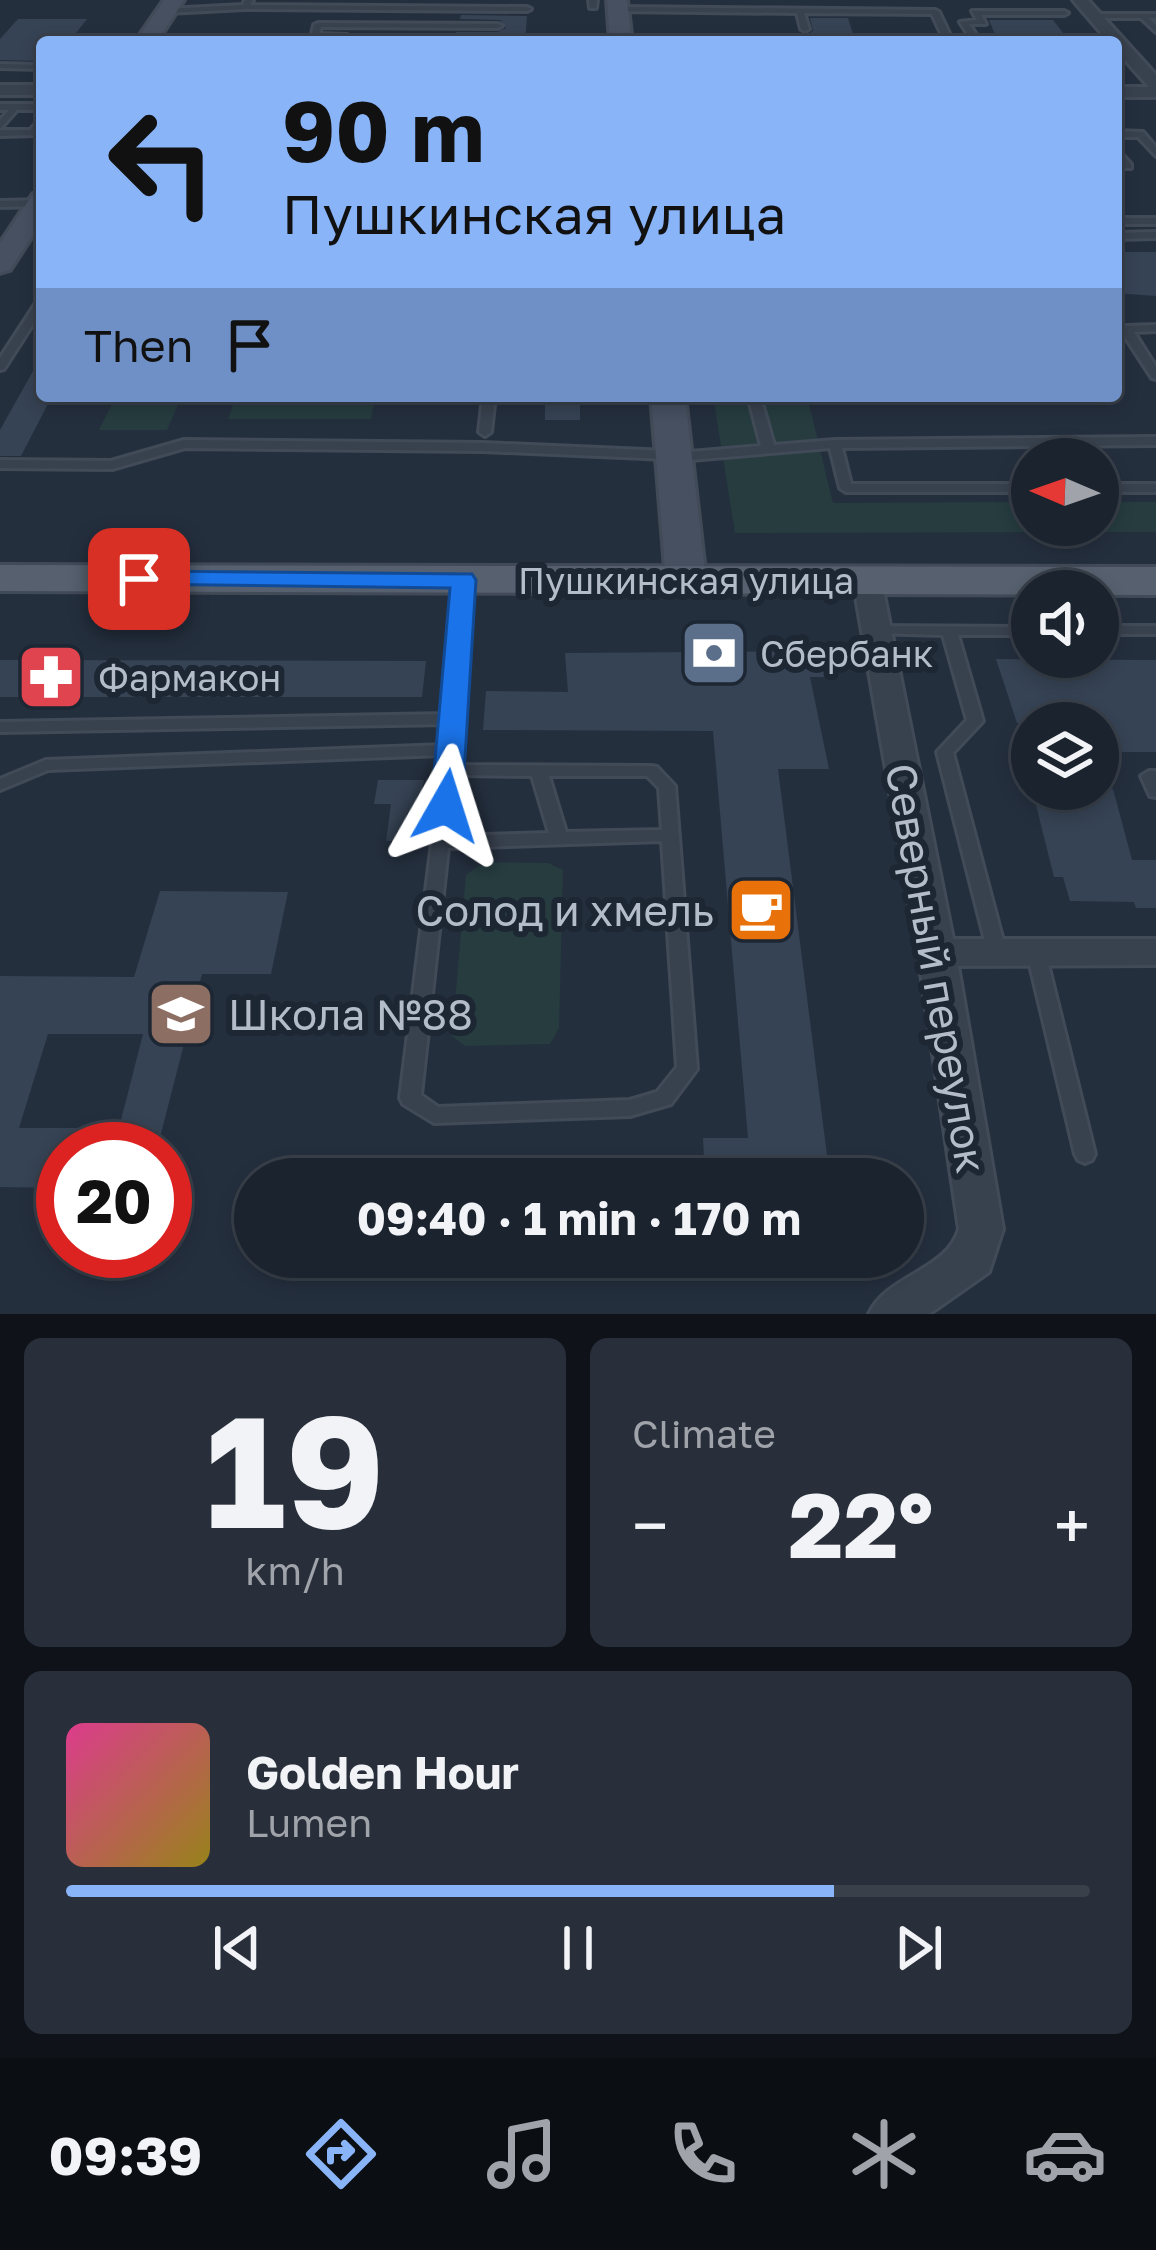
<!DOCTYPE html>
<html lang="en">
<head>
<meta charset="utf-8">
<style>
	body { margin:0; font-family:"Golos Text",sans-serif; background:#282f3a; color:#f1f3f6; height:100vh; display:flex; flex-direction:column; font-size:45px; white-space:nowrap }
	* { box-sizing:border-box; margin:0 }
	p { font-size:39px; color:#a0a4aa }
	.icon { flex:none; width:66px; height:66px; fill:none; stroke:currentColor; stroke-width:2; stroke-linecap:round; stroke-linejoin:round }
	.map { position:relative; height:1314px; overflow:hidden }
	.drawer { display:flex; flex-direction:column; gap:24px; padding:24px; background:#0f1319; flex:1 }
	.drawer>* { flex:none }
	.guide { position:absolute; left:36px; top:36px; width:1086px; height:366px; border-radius:12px; box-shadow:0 6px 18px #0003,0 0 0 3px #39404a; background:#8ab4f8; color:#111; overflow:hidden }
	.needle { width:78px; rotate:272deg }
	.tools { position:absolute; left:1011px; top:438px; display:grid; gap:24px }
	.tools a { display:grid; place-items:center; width:108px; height:108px; border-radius:50%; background:#1b232e; box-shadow:0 6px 18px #0003,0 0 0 3px #39404a; font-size:60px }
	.speed { position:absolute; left:36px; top:1122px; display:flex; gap:24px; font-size:60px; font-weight:700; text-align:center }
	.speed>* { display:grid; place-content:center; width:156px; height:156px; border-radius:50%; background:#1b232e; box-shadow:0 6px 18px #0003,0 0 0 3px #39404a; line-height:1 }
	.speed .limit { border:18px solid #d22; background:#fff; color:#111 }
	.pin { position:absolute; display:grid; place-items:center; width:102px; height:102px; color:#fff; margin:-51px; border-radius:24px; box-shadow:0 6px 18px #0006 }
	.me { position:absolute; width:132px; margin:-66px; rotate:6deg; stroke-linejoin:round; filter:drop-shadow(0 0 9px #0008) }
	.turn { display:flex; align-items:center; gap:42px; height:252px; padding:0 48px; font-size:54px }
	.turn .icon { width:156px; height:156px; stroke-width:2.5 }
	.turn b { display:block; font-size:84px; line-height:102px }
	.then { display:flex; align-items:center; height:114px; padding:0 48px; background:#0003; gap:24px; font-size:45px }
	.big { font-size:90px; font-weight:700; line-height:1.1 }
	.drawer .card { flex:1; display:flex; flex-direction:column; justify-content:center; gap:18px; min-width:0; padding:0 42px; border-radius:18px; background:#282f3a }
	.drawer .dial { align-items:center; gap:0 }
	.dial b { font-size:156px; line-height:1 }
	.song { display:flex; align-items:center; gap:36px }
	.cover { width:144px; height:144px; border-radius:18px; background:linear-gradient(135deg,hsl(330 70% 55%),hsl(50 70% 35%)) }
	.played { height:12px; border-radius:6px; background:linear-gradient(90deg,#8ab4f8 75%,#39404a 75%) }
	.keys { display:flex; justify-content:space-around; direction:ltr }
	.heat { display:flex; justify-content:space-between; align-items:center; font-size:66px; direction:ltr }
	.drawer .tiles { flex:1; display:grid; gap:24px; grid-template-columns:1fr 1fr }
	.card:last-child { grid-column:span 2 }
	.trip { position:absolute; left:234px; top:1158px; width:690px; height:120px; border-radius:60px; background:#1b232e; box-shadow:0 6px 18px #0003,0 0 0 3px #39404a; font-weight:700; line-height:120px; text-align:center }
	.menu { display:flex; height:192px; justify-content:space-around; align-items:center; background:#0b0e12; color:#a0a4aa }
	.menu .icon { width:84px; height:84px }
	.menu .selected { color:#8ab4f8 }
	.menu b { font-size:54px; color:#f1f3f6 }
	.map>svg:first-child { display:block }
	.green { fill:#263c3f }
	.building { fill:#364354; fill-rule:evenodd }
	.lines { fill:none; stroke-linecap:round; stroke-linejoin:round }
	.lane-casing { stroke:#414a57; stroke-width:6 }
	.street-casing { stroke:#414a57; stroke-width:6 }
	.secondary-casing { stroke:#414a57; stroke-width:6 }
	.primary-casing { stroke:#414a57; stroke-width:6 }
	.lane { fill:#38414e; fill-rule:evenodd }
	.street { fill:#38414e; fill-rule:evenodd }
	.secondary { fill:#465061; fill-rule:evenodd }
	.primary { fill:#56606e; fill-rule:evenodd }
	.route { fill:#1a73e8; stroke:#114b97; stroke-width:3 }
	.labels { text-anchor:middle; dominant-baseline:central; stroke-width:12; stroke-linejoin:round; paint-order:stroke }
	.street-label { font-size:36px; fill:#b4bcc9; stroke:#1d2633 }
	.poi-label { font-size:36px; fill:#b4bcc9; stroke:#1d2633; text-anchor:start }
	.near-poi-label { font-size:42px; fill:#b4bcc9; stroke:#1d2633; text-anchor:end }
	.near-street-label { font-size:42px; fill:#b4bcc9; stroke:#1d2633 }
</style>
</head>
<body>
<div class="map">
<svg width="1156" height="1314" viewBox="0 0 1156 1314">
	<rect width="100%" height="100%" fill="#242f3e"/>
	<g class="green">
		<path d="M116,396H182L167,430H99Z"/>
		<path d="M236,396H376L371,419H228Z"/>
		<path d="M713,396H807L833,503L1032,502V525H1098V502H1156V532L735,533Z"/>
		<path d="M483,862L548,863L563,870L559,1028L550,1044L465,1046L452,1036L466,875Z"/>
	</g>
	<g class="building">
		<path d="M461,15L527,16L525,42L455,37L456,32H498L506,28L500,20L460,19Z"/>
		<path d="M810,18H848L853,34L807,35L813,31Z"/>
		<path d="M18,19H87L69,42H42V61L0,60V39Z"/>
		<path d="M989,20H1053L1070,42H998Z"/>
		<path d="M1116,252H1156V296L1116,293Z"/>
		<path d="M42,355V396H52L21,456H0V430Z"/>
		<rect x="545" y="396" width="35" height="24"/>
		<path d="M830,651L835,677H810L829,769H778L830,1179H705L703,1138H748L713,731L483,730L486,691L568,692L565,653Z"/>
		<path d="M996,659L1156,660V752H1098V723H1017Z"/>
		<path d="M0,660L426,661L422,697H0Z"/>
		<path d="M378,780H424L413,841H386L391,804H374Z"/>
		<path d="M1032,789H1113L1132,860H1156V908H1136L1134,902L1070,901L1063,877H1054Z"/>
		<path d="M160,891L288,892L271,974H202L157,1149H63V1188L0,1187V976L134,977ZM48,1034H143L119,1128H19Z"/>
	</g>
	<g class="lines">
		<g class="lane-casing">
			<g id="lane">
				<path d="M245,0H253L250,5L527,7L531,9L527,11L245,9L167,13L163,11L167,9L243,5Z"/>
				<path d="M589,0H597L596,8H590Z"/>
				<path d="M617,7L935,10L939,12L949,33L945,42L621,40L618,36L841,40L939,37L941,33L932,14L804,13L809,29L805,31L801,29L797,13L614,11Z"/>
				<path d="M972,11H1064L1068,13L1064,15H981L986,24H969L981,42H973L960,22L977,20Z"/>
				<path d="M1092,14H1156V18H1149L1156,26V32L1141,18H1089Z"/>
				<path d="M318,23L498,24L502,26L498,28L321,27L319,34L347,35V42H339L340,39L311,38L314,25Z"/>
				<path d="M0,64L42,65V69L0,68Z"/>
				<path d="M0,104H42V110H17L0,129V120L9,110H0Z"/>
				<path d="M42,117V126L35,135L0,136V130H30Z"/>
				<path d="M1116,131L1143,132L1156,147V156L1138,137H1116Z"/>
				<path d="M1116,148L1131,164V168H1125L1116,157Z"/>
				<path d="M42,200V206L0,207V201Z"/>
				<rect x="1116" y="218" width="40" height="6"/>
				<path d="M1156,232V238L1116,239V233Z"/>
				<path d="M42,299V310L4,369L0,370V358L38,300Z"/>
				<path d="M1156,325V331L1134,332L1156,367V379L1152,378L1120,329L1126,326Z"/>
				<path d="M483,396H495L491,432L485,436L479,432Z"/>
				<path d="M748,396H760L774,445L835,440L1156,437V445L842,448L851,484H1032V492H846L840,488L830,448L690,460L483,451L185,448L112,469L0,468V460L111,461L184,440L483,443L690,452L761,446Z"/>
				<rect x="1098" y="484" width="58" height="8"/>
				<path d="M463,576L470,580L463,719L458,765L651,766L657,767L675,786L697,1069L671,1104L630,1116L434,1123L403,1104L400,1098L443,755L48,770L0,790V779L46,760L444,745L447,724L0,732V722L447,714L456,580ZM457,775L532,776L549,833L450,836ZM549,776H647L659,788L662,830L566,832ZM662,841L677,1067L657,1092L630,1100L438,1107L421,1095L448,848Z"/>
				<path d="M876,626L1032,627V635H958L983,721L953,753L1006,952L1004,957L997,959L990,957L988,952L937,752L967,720L943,635L871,633L869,630Z"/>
				<rect x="1098" y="626" width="58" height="8"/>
				<path d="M1149,771H1156V797L1150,796L1141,776Z"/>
				<path d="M1036,945L1043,947L1045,952L1095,1154L1092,1160L1085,1163L1078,1160L1075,1154L1027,952L1029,947Z"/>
			</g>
		</g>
		<g class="street-casing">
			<g id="street">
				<path d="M1073,0H1088L1156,75V97H1116V87H1149L1116,50V42H1109Z"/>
				<rect x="0" y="85" width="42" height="10"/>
				<path d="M867,572L881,580L953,939H1156V965L958,966L1003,1229L989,1272L929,1314H869C887,1275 947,1271 959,1229L918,953L853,580Z"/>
			</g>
		</g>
		<g class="secondary-casing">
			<g id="secondary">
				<path d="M164,0H184L157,42H135Z"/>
				<path d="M607,0H627L632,42H610Z"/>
				<path d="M42,192V221L10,270L0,273V243L33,194Z"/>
				<path d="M651,396H685L706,580L700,588H672L666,580Z"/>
			</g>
		</g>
		<g class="primary-casing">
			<path id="primary" d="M0,565L1156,567V595L0,591Z"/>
		</g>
		<use href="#lane" class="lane"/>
		<use href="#street" class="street"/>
		<use href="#secondary" class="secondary"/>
		<use href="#primary" class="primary"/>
	</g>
	<path class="route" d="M139,571L472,574L476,580L462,806L457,813H436L431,806L450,588L130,584L126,579Z"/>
	<defs>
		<g id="bank-square" transform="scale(3.45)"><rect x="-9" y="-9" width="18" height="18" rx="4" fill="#5c6f8a" stroke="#1d2633"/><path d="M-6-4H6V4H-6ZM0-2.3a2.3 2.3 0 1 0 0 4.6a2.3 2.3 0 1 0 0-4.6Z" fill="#fff"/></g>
		<g id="pharmacy-square" transform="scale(3.45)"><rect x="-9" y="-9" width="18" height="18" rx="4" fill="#e0444e" stroke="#1d2633"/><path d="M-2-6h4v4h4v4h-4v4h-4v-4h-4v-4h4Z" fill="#fff"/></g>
		<g id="cafe-square" transform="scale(3.45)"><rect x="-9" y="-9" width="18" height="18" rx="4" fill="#e8710a" stroke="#1d2633"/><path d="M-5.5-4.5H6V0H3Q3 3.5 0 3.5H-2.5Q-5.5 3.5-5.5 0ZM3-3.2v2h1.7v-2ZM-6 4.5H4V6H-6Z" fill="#fff"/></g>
		<g id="school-square" transform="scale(3.45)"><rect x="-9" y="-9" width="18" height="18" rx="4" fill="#8d6e63" stroke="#1d2633"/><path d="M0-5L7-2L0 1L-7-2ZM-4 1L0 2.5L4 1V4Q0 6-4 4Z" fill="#fff"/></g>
	</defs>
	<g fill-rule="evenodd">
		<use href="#bank-square" x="714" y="653"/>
		<use href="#pharmacy-square" x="51" y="677"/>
		<use href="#cafe-square" x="761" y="910"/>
		<use href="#school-square" x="181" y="1014"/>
	</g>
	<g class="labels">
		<g class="street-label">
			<text x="686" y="580">Пушкинская улица</text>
		</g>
		<g class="poi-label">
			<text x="760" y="653">Сбербанк</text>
			<text x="98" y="677">Фармакон</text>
		</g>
		<g class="near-poi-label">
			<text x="714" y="910">Солод и хмель</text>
			<text x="228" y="1014" text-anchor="start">Школа №88</text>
		</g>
		<g class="near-street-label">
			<text transform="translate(937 968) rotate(80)">Северный переулок</text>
		</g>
	</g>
</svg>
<div class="tools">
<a><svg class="needle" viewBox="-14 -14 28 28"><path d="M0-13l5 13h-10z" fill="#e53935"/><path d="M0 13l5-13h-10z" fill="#a0a4aa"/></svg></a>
<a><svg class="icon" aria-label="sound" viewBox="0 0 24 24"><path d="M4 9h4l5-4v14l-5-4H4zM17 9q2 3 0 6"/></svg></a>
<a><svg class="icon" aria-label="layers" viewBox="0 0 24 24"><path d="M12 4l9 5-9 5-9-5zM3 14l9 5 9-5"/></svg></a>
</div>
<div class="speed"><div class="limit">20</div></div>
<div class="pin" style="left:139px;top:579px;background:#d93025"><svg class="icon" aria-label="arrive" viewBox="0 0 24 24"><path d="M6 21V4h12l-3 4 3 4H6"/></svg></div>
<svg class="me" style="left:446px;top:806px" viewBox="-20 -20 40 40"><path d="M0-17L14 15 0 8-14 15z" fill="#1a73e8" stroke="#fff" stroke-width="4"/></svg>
<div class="trip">09:40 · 1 min · 170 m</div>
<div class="guide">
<div class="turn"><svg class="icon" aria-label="left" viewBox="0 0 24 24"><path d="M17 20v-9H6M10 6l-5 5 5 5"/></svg><div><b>90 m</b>Пушкинская улица</div></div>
<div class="then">Then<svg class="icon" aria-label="arrive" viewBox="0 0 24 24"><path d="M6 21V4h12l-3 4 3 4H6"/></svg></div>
</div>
</div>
<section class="drawer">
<div class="tiles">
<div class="card dial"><b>19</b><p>km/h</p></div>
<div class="card"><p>Climate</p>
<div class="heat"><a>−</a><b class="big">22°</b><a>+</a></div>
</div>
<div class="card">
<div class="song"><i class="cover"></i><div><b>Golden Hour</b><p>Lumen</p></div></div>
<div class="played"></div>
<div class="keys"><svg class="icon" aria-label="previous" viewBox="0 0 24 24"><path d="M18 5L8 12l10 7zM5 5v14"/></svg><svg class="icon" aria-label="pause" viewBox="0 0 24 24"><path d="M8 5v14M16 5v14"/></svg><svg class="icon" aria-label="next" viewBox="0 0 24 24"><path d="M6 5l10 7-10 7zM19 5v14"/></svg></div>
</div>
</div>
</section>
<nav class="menu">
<b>09:39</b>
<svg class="icon selected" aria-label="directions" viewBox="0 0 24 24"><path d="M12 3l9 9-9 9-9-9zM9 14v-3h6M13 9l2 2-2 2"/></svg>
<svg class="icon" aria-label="music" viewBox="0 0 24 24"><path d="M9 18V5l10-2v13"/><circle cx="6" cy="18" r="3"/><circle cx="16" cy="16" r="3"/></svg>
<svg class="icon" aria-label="phone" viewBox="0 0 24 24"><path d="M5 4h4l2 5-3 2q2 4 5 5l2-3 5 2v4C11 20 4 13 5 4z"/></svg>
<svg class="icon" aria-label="climate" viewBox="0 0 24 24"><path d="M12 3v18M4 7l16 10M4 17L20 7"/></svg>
<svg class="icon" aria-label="car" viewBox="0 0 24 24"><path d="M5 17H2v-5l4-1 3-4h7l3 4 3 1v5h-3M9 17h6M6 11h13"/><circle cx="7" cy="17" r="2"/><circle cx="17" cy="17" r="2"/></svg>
</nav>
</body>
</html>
